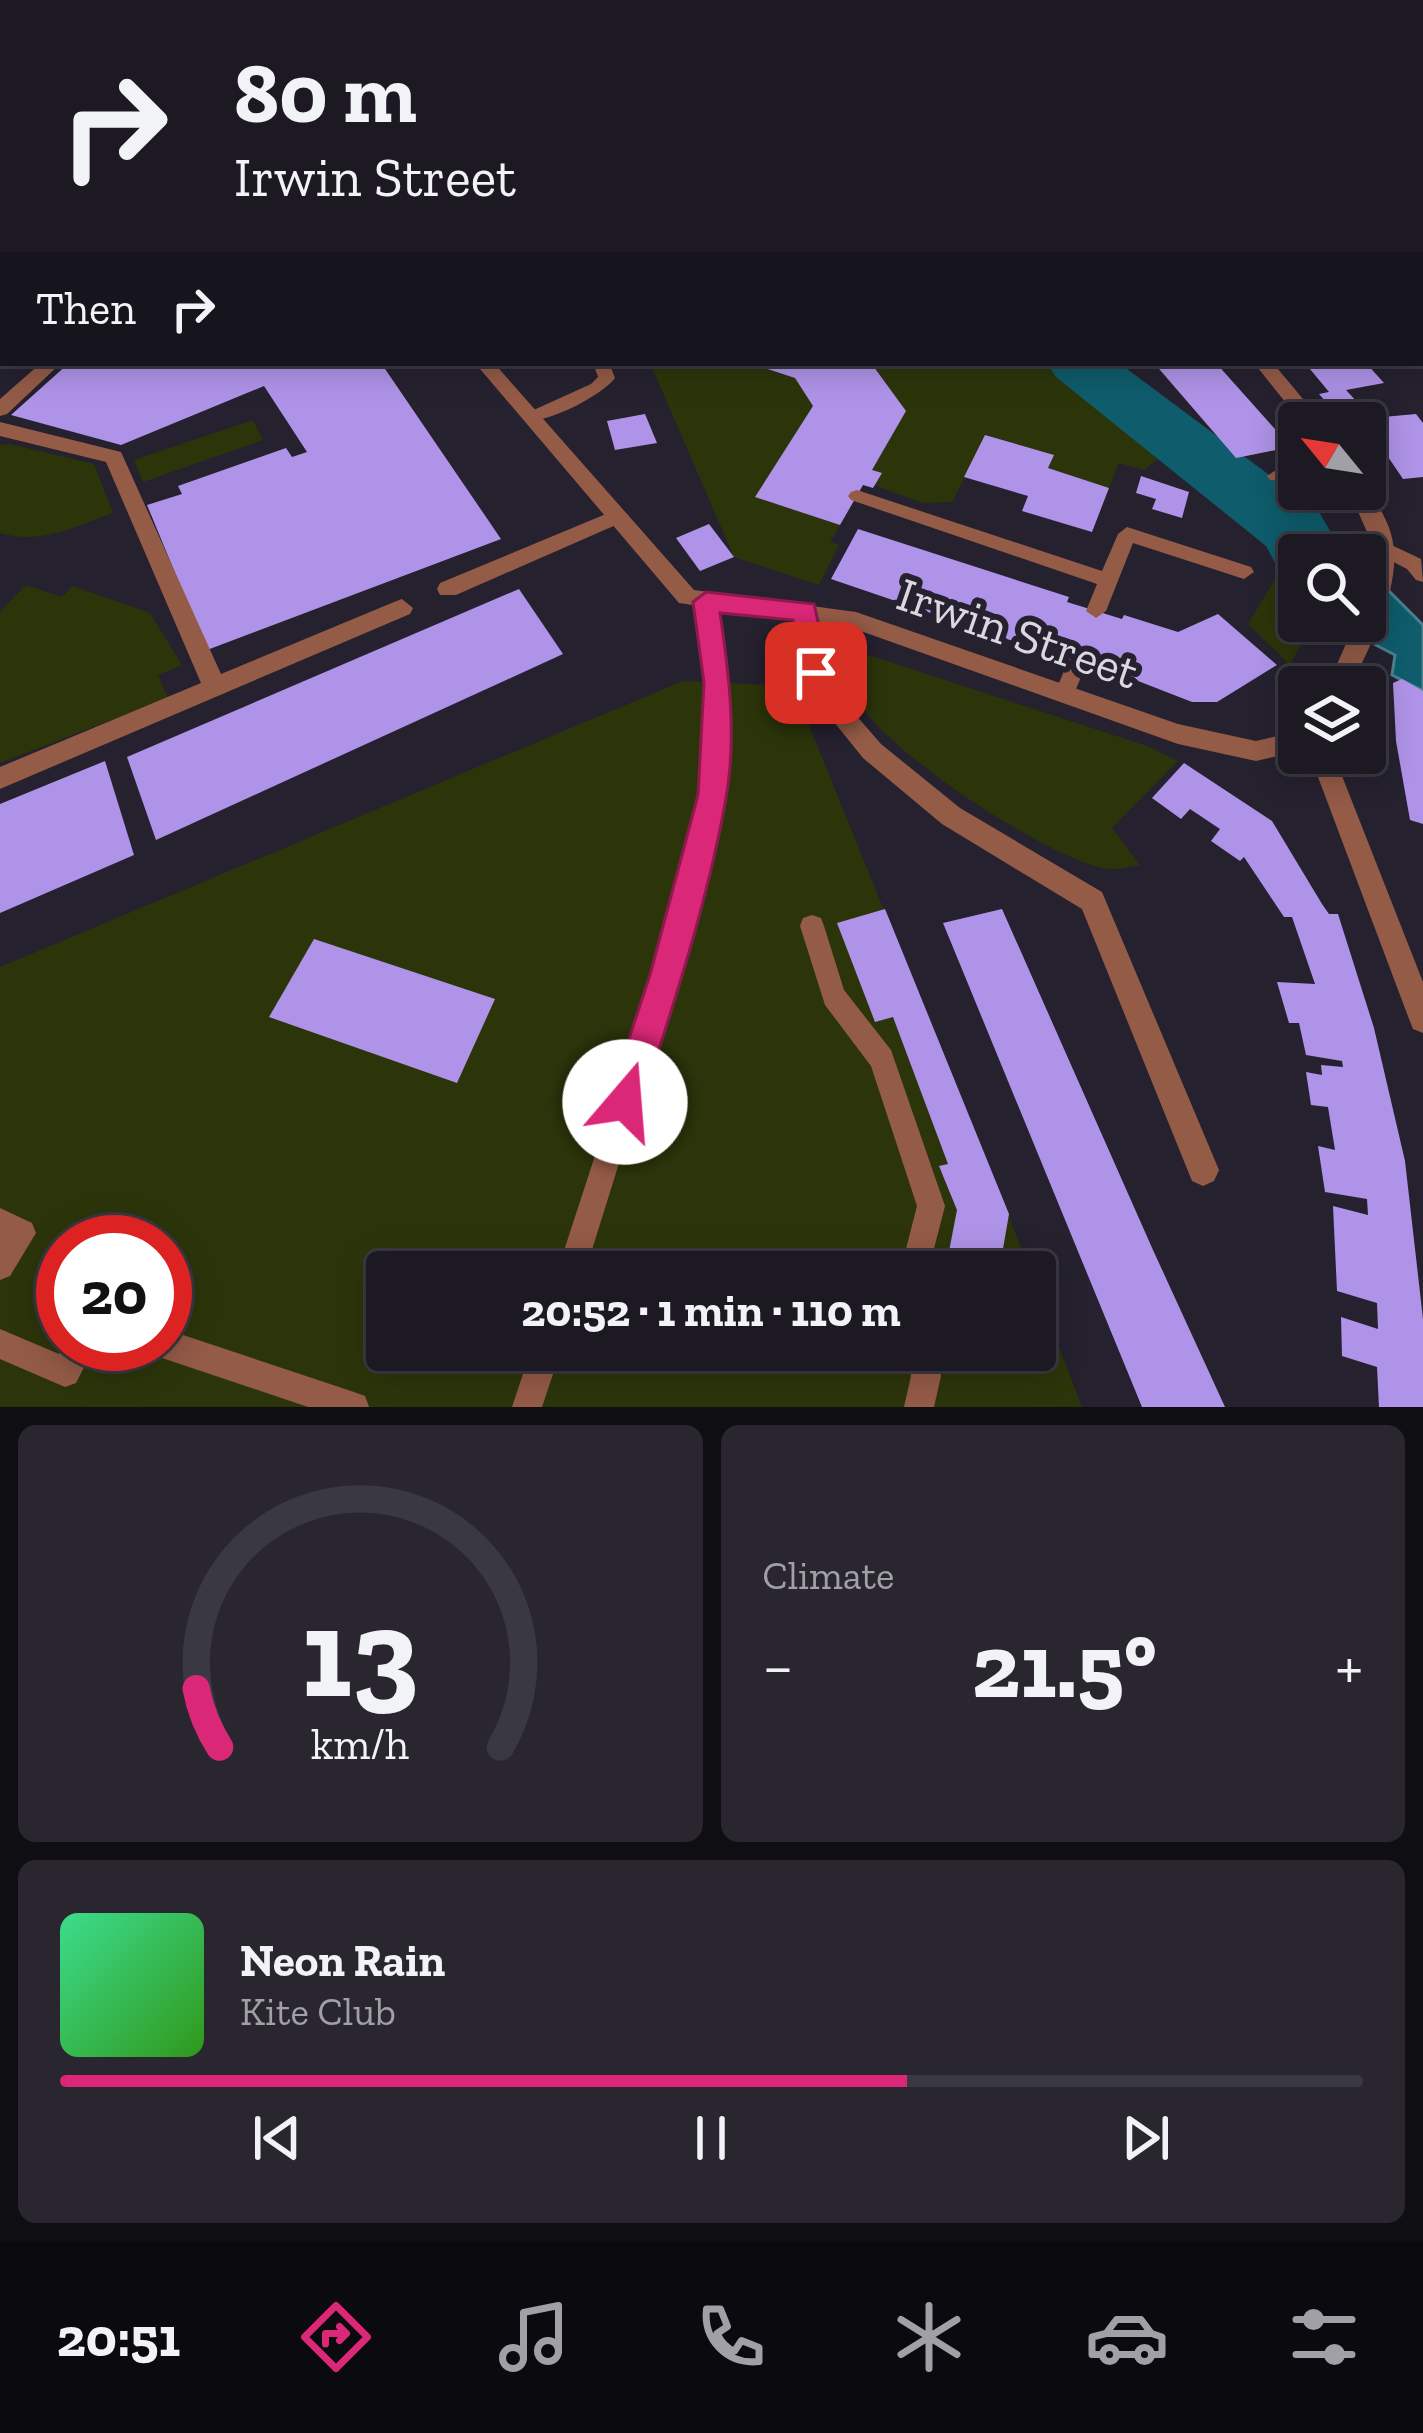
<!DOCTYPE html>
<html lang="en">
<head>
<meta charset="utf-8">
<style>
	body { margin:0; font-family:"Zilla Slab",serif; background:#292630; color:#f1f3f6; height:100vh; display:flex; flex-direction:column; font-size:45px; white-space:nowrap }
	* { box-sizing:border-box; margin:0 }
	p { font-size:39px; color:#a0a0a6 }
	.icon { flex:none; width:66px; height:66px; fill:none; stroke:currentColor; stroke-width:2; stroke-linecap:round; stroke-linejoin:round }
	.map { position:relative; height:1407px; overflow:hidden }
	.side { display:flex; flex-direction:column; gap:18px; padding:18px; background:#0f0e13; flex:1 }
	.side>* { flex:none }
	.top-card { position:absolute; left:0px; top:0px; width:1425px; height:366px; box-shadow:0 6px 30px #0003,0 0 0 3px #3a3841; background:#1c1923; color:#f1f3f6; overflow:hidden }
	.needle { width:78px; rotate:300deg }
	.buttons { position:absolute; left:1278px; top:402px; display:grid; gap:24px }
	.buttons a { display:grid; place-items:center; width:108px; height:108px; border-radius:12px; background:#1c1923; box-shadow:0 6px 30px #0003,0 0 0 3px #3a3841; font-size:60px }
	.speed { position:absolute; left:36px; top:1215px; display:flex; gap:24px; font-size:60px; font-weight:700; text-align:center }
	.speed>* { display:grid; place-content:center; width:156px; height:156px; border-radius:50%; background:#1c1923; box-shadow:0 6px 30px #0003,0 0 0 3px #3a3841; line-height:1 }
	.speed .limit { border:18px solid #d22; background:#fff; color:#111 }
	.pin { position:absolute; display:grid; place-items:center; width:102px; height:102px; color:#fff; margin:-51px; border-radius:24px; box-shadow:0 6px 18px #0006 }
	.me { position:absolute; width:132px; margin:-66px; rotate:18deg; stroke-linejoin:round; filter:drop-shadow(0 0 9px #0008) }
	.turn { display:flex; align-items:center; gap:42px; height:252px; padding:0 36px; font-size:54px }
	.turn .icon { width:156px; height:156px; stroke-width:2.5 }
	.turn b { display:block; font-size:84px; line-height:102px }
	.then { display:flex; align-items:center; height:114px; padding:0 36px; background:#0003; gap:24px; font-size:45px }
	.big { font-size:90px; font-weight:800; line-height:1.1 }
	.side .widget { flex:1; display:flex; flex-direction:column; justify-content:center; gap:18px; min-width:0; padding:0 42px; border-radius:18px; background:#292630 }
	.side .dial { align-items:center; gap:0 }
	.dial svg { height:312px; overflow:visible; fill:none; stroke:#3a3841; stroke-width:7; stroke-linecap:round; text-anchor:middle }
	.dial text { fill:#f1f3f6; stroke:none }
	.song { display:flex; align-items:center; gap:36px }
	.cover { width:144px; height:144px; border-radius:18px; background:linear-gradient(135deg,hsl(150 70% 55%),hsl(110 70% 35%)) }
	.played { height:12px; border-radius:6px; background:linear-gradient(90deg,#db2777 65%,#3a3841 65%) }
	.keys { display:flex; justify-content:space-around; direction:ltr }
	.heat { display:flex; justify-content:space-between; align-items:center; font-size:66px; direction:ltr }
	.side .tiles { flex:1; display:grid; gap:18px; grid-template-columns:1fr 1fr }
	.widget:last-child { grid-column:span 2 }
	.trip { position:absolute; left:366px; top:1251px; width:690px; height:120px; border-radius:12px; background:#1c1923; box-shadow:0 6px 30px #0003,0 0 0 3px #3a3841; font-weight:800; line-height:120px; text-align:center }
	.tabs { display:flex; height:192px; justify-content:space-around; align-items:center; background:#0b0a0e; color:#a0a0a6 }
	.tabs .icon { width:84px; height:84px }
	.tabs .active { color:#db2777 }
	.tabs b { font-size:54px; color:#f1f3f6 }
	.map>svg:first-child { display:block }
	.green { fill:#2c350a; fill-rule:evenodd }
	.water { fill:#0e5c6c; stroke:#4b818f; stroke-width:3 }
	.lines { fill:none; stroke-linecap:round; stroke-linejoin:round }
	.river { fill:#0e5c6c; fill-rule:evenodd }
	.building { fill:#af93e8 }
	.service { fill:#945b47; fill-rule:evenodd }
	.pedestrian { fill:#945b47; fill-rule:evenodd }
	.minor { fill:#945b47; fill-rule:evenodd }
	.tertiary { fill:#945b47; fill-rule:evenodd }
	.secondary { fill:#d47858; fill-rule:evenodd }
	.route { fill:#db2777; stroke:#8e194d; stroke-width:3 }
	.labels { text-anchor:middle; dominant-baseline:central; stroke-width:12; stroke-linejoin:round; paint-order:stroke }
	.street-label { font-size:48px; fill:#dad7e1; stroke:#25212f }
</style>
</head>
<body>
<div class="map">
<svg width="1423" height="1407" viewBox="0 0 1423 1407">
	<rect width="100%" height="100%" fill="#25212f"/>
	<g class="green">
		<path d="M650,363H745L795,378L813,406L756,497L840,525L830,542L839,545L819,585L734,557Z"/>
		<path d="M871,363H1058L1168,451L1144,470L1119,463L1109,488L1048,468L1053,455L986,435L952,502L923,503L874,485L872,470L906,411Z"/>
		<path d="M253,420L263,440L143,482L134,460Z"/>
		<path d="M10,444L94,464L113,513C74,527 41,545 0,533V445Z"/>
		<path d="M1283,566L1299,591V621H1313L1290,665L1248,624Z"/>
		<path d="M26,585L62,597L73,586L150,613L182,665L158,675L168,698L0,763V612Z"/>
		<path d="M844,647L1147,746L1178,761L1112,828L1140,865C1128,867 1114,871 1102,868C1040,854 827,721 836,650Z"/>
		<path d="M683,681L793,686L1031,1272H387V1350H1035V1284L1082,1407H0V967ZM63,1242H165V1344H63Z"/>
	</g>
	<g class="water">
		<path d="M1070,372L1125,375L1188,433L1249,471L1311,527L1335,535L1353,555H1299V591L1257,519L1218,493Z"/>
		<path d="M1365,567L1423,625V691L1392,675L1395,655L1330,621H1365Z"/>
	</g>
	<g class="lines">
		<g class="river">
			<path d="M570,0H614L616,3H572Z"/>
			<path d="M1047,363H1119L1319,512L1344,555H1299V579L1281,574L1266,546L1056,377Z"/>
		</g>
	</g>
	<g class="building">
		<path d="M69,363H381L501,539L207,650L147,505L182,494L178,486L286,448L292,457L307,452L264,386L121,445L11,415Z"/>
		<path d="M749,363H871L906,411L872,470L882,473L873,488L863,485L840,525L755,497L813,406L795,378Z"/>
		<path d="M1154,363H1216L1291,447L1236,458Z"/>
		<path d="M1305,363H1366L1384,383L1346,390L1372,418L1416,414L1423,423V477L1403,479L1365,423H1344L1319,394L1329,392Z"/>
		<path d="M645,414L657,443L615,450L607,421Z"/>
		<path d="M985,435L1054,455L1048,468L1109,488L1092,532L1022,511L1028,496L964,477Z"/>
		<path d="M1141,476L1189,492L1182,518L1152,509L1156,499L1136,493Z"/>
		<path d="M709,524L734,557L700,571L676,538Z"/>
		<path d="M858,529L1069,597L1067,602L1122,619L1124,615L1178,632L1218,614L1277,665L1217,702H1192L1079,658L1050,648L1048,653L831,579Z"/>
		<path d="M519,589L563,654L156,840L127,757Z"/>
		<path d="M1402,679L1423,691V824L1410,820L1396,741L1393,683Z"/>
		<path d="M105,761L134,855L0,913V804Z"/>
		<path d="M1184,763L1272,821L1322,904L1329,914H1338L1374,1028L1405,1161L1423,1319V1407H1379L1377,1367L1342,1356L1341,1317L1378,1329L1377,1303L1337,1291L1333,1206L1368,1215L1367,1199L1325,1192L1318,1146L1335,1150L1328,1107L1311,1105L1306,1072L1322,1075L1321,1065L1343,1067L1342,1061L1306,1055L1299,1023H1289L1277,982L1315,984L1292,917H1284L1244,857L1240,861L1211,841L1220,829L1190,809L1181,819L1152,798Z"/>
		<path d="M885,909L1009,1214L999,1272H945L957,1210L939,1166L948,1164L893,1017L875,1022L837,923Z"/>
		<path d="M1002,909L1153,1250L1225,1407H1142L943,923Z"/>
		<path d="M314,939L495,999L457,1083L269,1017Z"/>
	</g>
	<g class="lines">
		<g class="service">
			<path d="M827,0H840L843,3H830Z"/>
			<path d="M1130,0H1142L1128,3Z"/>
			<path d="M1197,0H1209L1208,3H1196Z"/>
			<rect x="1422" y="320" width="1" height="10"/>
			<path d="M593,363H609L615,378C601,396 550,422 527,421V413L591,384L598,377Z"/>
			<path d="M1276,470H1299V482L1270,480L1267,476Z"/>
			<path d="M857,490L1102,571L1118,534L1127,527L1251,567L1254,572L1244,579L1133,543L1106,611L1096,618L1086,611L1097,584L851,500L848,496L851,492Z"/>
			<path d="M1383,541L1421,559L1423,582L1416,580L1407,569L1376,553L1374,548L1376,543Z"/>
			<path d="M706,595L716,602L727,683L724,795L678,975L585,1272H557L654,975L702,795L707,683L696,602Z"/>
			<path d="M1079,650L1089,658L1071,701H1057L1054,695L1072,652Z"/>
			<path d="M812,915L821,918L824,926L844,990L891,1050L945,1206L928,1272H900L917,1206L871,1066L825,1005L800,926L803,918Z"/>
			<path d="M0,1208L32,1223L36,1233L10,1276L0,1280Z"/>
			<path d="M0,1329L59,1354L64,1344H96L76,1383L65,1387L0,1359Z"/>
			<path d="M165,1329L354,1392L365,1396L369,1407H308L165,1359L154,1355L150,1344H165Z"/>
			<path d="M531,1350H561L542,1407H512Z"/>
			<path d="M907,1350H937L941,1376L934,1407H904L911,1376Z"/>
		</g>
		<g class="pedestrian">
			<path d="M3,179V190L0,191V180Z"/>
			<path d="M41,363H61L7,414L0,416V399Z"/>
			<path d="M0,422L121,452L221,674L394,602L402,599L413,608L410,614L0,789V767L201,683L106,462L0,436Z"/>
			<path d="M618,509L629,516L625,521L456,595H440L437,589L440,583Z"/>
		</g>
		<path class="minor" d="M805,602L816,611L820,650L835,691L881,744L960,808L1102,892L1219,1170L1214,1181L1203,1186L1192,1181L1082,909L942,824L863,758L813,696L796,650L794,611Z"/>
		<g class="tertiary">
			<path d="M0,53L3,54V62L0,61Z"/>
			<path d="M475,363H494L694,590L856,612L1178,724L1256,741L1299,731V751L1256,761L1178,744L855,629L679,603Z"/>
			<path d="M1254,363H1273L1323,423H1302Z"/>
			<path d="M1365,484C1374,499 1386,516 1391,534C1405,583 1370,644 1351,687H1327L1356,621H1365L1371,541L1348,489H1365Z"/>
			<path d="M1309,753H1333L1423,982V1033L1413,1029L1409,1019Z"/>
		</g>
		<g class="secondary">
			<path d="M11,0H27L9,3Z"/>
			<path d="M3,26V35L0,36V27Z"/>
		</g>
	</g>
	<path class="route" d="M706,592L814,604L830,673L826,680H807L795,650L793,620L720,613C729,673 737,738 726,798C708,901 674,1003 642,1102L637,1114L625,1119L613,1114L608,1102L650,975L698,795L704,683L693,602Z"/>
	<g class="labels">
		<g class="street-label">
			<text transform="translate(1018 633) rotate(19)">Irwin Street</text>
		</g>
	</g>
</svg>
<div class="buttons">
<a><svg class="needle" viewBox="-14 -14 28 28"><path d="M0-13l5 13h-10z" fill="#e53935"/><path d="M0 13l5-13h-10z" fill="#a0a0a6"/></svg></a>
<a><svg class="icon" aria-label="search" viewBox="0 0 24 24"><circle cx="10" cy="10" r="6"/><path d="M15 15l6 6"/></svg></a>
<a><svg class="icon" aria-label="layers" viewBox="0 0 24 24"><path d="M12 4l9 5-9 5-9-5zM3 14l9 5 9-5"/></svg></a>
</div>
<div class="speed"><div class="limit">20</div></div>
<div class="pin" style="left:816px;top:673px;background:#d93025"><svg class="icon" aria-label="arrive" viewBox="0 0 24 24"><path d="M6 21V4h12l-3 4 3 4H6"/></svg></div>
<svg class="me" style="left:625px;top:1102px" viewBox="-20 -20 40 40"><circle r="19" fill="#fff"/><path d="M0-13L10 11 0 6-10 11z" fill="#db2777"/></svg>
<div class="trip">20:52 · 1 min · 110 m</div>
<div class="top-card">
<div class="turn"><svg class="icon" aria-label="right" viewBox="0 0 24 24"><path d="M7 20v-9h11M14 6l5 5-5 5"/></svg><div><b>80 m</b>Irwin Street</div></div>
<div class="then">Then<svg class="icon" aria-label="right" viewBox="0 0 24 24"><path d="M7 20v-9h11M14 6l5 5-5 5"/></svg></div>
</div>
</div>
<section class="side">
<div class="tiles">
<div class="widget dial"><svg viewBox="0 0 100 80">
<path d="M14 69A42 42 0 1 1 86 69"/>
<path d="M14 69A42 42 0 0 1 8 54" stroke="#db2777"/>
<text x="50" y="56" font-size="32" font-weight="700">13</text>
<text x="50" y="72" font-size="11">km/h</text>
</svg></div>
<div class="widget"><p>Climate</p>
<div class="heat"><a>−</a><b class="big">21.5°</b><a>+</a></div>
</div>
<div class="widget">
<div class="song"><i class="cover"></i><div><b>Neon Rain</b><p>Kite Club</p></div></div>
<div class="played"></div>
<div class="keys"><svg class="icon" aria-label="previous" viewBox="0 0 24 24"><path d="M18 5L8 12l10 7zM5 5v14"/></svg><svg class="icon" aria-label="pause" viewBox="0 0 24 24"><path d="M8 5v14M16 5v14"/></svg><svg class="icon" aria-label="next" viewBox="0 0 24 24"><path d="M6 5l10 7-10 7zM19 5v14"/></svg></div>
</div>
</div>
</section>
<nav class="tabs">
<b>20:51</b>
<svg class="icon active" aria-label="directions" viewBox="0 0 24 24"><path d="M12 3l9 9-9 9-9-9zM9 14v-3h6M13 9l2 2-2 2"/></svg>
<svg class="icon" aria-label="music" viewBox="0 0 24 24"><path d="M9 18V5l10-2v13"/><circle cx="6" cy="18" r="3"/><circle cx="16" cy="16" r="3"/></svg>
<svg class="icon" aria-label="phone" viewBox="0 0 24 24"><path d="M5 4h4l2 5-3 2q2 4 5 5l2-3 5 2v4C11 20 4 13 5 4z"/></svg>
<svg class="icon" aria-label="climate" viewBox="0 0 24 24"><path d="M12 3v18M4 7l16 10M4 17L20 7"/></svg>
<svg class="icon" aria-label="car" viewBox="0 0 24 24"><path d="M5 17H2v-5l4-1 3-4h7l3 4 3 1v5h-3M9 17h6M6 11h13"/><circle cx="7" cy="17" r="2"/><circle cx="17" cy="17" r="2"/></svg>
<svg class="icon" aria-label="filters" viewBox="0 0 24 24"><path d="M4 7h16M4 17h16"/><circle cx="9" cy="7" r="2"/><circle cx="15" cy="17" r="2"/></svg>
</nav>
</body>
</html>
